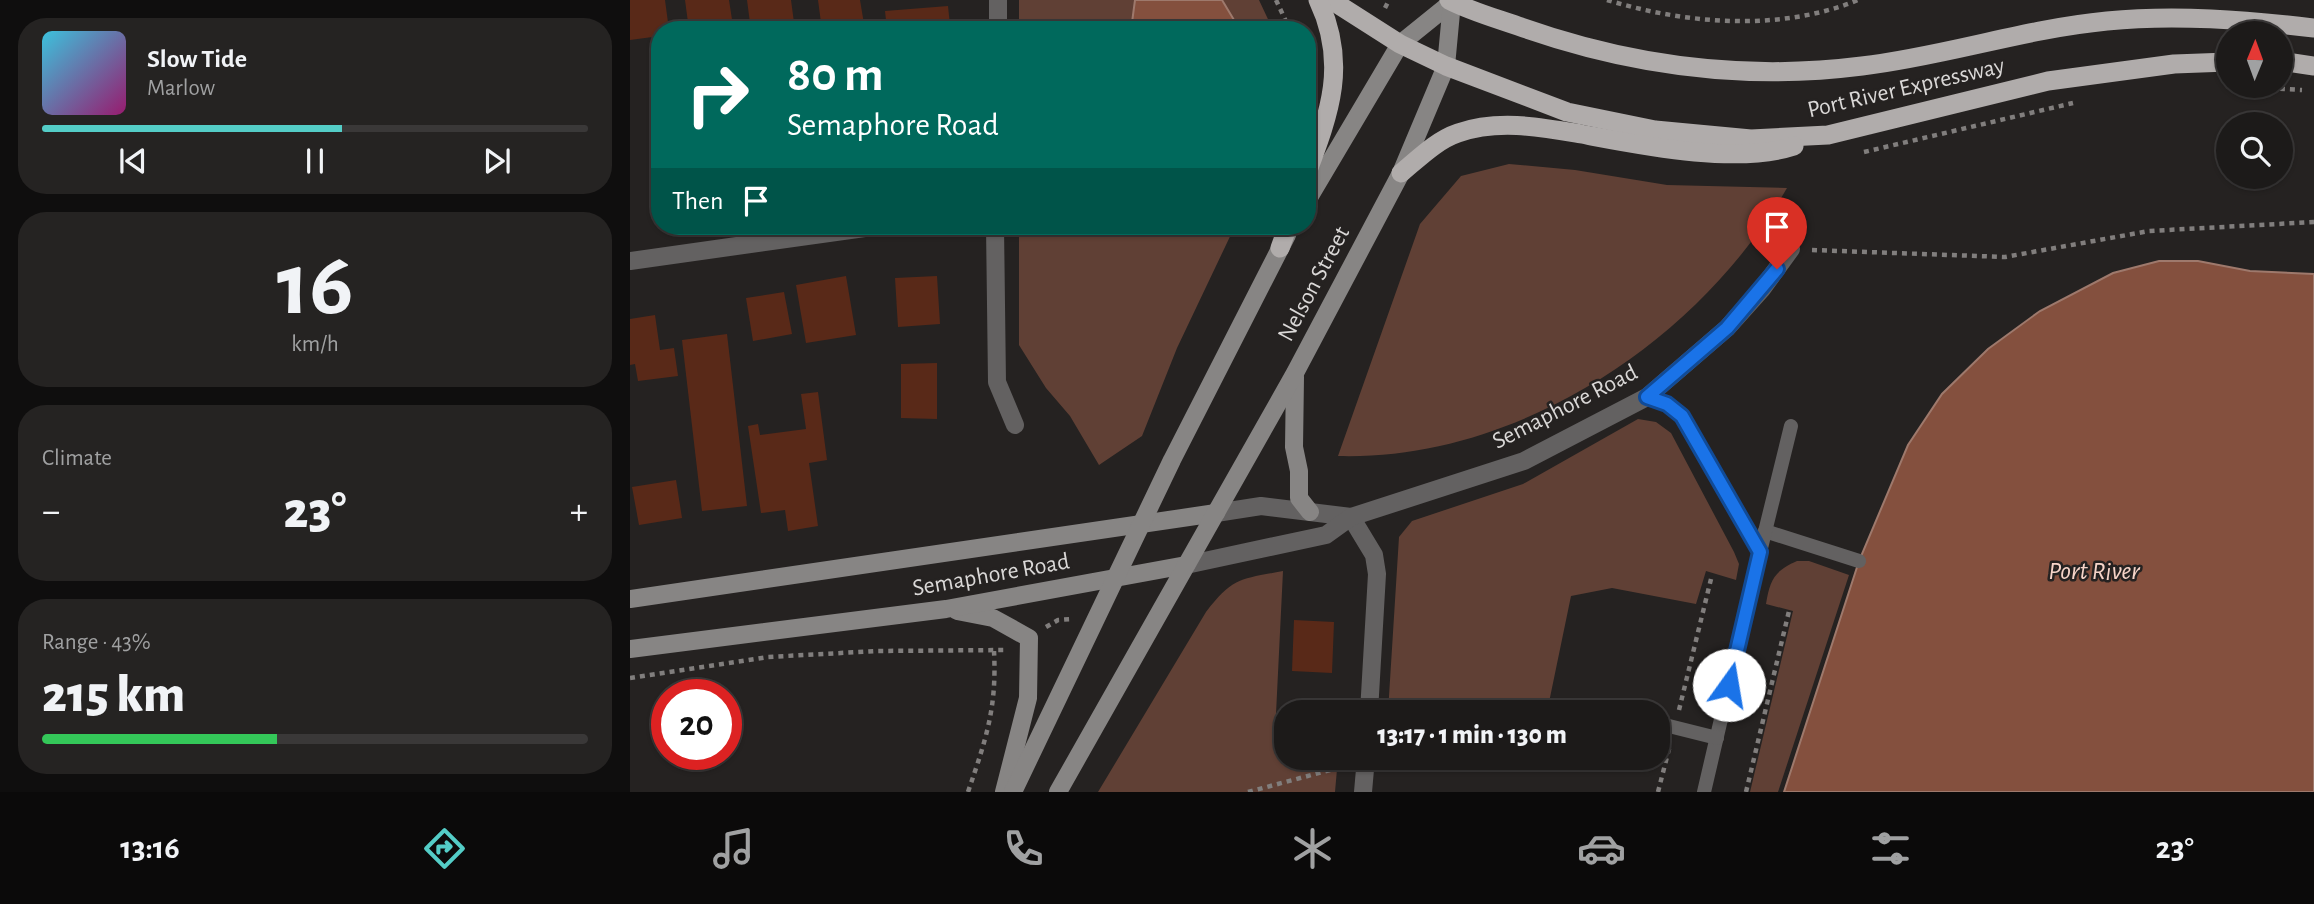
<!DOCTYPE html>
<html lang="en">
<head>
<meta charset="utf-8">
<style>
	body { margin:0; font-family:"Alegreya Sans",sans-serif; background:#252322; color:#f1f3f6; height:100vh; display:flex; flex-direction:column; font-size:26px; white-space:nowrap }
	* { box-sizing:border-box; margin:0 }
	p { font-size:23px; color:#a0a1a2 }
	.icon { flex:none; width:38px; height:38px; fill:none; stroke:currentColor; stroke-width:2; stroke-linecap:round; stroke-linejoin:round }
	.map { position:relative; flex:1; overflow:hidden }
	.side { display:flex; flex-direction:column; gap:18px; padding:18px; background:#0f0e0e; width:630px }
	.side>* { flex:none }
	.top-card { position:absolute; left:21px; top:21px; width:665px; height:214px; border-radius:28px; box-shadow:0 2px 5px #0004,0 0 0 2px #3a3838; background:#00695c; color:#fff; overflow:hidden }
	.needle { width:46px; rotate:1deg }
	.tools { position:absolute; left:1586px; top:21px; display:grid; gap:14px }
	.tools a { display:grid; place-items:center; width:77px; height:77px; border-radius:50%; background:#1c1a19; box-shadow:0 2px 5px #0004,0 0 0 2px #3a3838; font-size:35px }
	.speed { position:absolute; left:21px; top:679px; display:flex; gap:14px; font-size:35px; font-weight:700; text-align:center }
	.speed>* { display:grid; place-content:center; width:91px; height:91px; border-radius:50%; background:#1c1a19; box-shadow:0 2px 5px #0004,0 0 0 2px #3a3838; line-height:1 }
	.speed .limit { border:10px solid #d22; background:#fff; color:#111 }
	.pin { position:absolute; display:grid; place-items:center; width:60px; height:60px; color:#fff; margin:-72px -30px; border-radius:50% 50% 50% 0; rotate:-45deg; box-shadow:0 0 7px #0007 }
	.pin .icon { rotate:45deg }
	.me { position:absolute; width:77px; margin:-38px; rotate:13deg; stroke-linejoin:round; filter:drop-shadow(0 0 5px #0008) }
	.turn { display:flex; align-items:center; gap:24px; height:147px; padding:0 21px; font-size:32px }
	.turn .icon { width:91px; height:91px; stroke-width:2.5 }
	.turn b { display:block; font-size:49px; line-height:60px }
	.then { display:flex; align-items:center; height:66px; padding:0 21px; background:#0003; gap:14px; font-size:26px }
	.big { font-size:52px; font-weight:800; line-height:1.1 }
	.side .card { flex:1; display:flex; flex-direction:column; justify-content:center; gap:10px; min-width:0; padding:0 24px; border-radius:28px; background:#252322 }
	.side .dial { align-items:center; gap:0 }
	.dial b { font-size:91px; line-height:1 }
	.song { display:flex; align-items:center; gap:21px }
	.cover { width:84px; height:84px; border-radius:10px; background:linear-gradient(135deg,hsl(190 70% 55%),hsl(320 70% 35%)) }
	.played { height:7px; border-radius:4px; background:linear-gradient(90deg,#54cdc7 55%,#3a3838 55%) }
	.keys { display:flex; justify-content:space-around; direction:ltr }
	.heat { display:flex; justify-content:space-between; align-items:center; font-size:38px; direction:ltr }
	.charge { height:10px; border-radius:5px; background:linear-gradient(90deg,#34c759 43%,#3a3838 0) }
	.trip { position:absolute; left:644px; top:700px; width:396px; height:70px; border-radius:28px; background:#1c1a19; box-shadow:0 2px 5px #0004,0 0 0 2px #3a3838; font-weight:800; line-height:70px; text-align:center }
	.tabs { display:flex; height:112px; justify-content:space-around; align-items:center; background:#0b0a0a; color:#a0a1a2 }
	.tabs .icon { width:49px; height:49px }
	.tabs .current { color:#54cdc7 }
	.tabs b { font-size:32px; color:#f1f3f6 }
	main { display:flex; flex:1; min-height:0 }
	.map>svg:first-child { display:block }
	.green { fill:#604035 }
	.water { fill:#84503e; stroke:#9e796c; stroke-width:2 }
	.building { fill:#592918 }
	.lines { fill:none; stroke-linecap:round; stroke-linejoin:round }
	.path { stroke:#817e7d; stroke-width:4.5; stroke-dasharray:5 5; stroke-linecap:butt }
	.service { stroke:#636161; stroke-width:14 }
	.minor { stroke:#636161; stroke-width:18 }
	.secondary { stroke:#878584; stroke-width:18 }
	.trunk { stroke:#b0acab; stroke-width:19 }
	.route-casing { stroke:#114b97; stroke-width:18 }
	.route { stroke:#1a73e8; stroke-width:12 }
	.labels { text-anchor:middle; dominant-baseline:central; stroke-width:5; stroke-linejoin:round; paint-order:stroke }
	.street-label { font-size:24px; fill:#dad8d7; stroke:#252221 }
	.water-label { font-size:26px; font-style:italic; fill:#f6d4c8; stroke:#252221 }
</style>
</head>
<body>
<main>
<section class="side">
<div class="card">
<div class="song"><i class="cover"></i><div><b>Slow Tide</b><p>Marlow</p></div></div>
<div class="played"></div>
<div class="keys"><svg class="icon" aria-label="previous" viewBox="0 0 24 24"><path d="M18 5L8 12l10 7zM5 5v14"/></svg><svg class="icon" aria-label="pause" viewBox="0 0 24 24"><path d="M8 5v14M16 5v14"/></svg><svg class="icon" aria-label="next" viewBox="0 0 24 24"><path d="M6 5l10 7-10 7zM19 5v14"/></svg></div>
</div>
<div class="card dial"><b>16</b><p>km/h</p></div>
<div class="card"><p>Climate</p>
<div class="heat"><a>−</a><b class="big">23°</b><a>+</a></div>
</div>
<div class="card"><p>Range · 43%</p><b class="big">215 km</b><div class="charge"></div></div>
</section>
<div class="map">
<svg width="1684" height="792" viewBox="0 0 1684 792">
	<rect width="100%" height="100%" fill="#252221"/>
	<g class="green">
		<path d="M389,0H629L643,30H389Z"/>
		<path d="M879,164L945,170L1037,185L1157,188C1069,341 887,461 708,456L790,224L831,176Z"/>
		<path d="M389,226H605L547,348L512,436L469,465L440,416L416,388L389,345Z"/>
		<path d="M1008,419L1026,422L1041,433L1104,552L1109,564L1106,580L1076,571L1066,604L982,588L941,596L917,712H758L769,537L782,521L893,484Z"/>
		<path d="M1167,561H1179L1219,575L1148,792H1120L1163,611L1136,604C1140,580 1144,571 1167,561Z"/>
		<path d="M653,571L645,734H656V758H708L705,792H468L576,612C603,577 611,579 653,571Z"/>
	</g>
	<g class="water">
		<path d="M505,0H592L610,30H501Z"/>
		<path d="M1529,261H1568L1620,271L1684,274V792H1154L1229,561L1278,445L1312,394L1358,349L1410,311L1483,273Z"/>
	</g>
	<g class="building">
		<path d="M0,0H35L39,30H30V36L0,40Z"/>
		<path d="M55,0H99L103,26L59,30Z"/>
		<path d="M117,0H161L165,30H136L135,21L120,23Z"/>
		<path d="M188,0H230L235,30H192Z"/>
		<path d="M318,6L320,25L312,26V30H257L255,11Z"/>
		<path d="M30,163V214H27L20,165Z"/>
		<path d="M216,276L226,335L176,343L166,285Z"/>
		<path d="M307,276L310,324L268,327L265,278Z"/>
		<path d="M154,292L162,334L123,341L116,298Z"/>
		<path d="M25,315L30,350L44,348L48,376L8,381L5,364L0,365V319Z"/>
		<path d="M97,334L117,506L72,511L52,340Z"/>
		<path d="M307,363V419L271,418V364Z"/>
		<path d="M188,392L197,460L179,463L188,526L158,531L155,510L131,513L118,426L128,424L130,435L176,429L171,394Z"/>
		<path d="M46,480L52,518L9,525L2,487Z"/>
		<path d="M664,620L704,622L702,673L662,671Z"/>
	</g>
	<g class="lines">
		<g class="path">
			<path d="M646,0L660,30"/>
			<path d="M977,0C1056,24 1150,32 1228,0"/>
			<path d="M755,8L759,0"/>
			<path d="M1600,86L1672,90"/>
			<path d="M1234,152L1443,103"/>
			<path d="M1182,250L1375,257L1519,231L1684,222"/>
			<path d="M416,627L428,620L444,619"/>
			<path d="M0,678L138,657L247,651L375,650"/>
			<path d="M1049,710L1081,579"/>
			<path d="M338,792C356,739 367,708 364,651"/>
			<path d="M618,792L715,766"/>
			<path d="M1028,792L1040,745"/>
			<path d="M1116,792L1159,611"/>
		</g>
		<g class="service">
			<path d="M1017,397L1037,404L1052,416L1130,552L1074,792"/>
			<path d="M1135,531L1229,561"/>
			<path d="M1130,552L1161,426"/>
			<path d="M1027,723L1087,738"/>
		</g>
		<g class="minor">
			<path d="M368,30V0"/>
			<path d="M365,226L367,382L385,425"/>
			<path d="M0,261L249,226"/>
			<path d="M586,513L631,506L721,517"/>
			<path d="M721,517L744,555L747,574L739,712"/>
			<path d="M556,565L696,535L721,517L894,461L1017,397L1097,328L1132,289L1161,249"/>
			<path d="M733,792L736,758"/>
		</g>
		<g class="secondary">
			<path d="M677,201L770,44L822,2"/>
			<path d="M665,377L664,447L669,471V498L680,512"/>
			<path d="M0,599L586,513"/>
			<path d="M327,611L363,618L399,638L398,698L374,792"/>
			<path d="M0,649L316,609L556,565"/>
			<path d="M383,792L542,460L657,235"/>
			<path d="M428,792L665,373L771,173L816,66L822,2"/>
		</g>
		<g class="trunk">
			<path d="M701,0L770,44L816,66L937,112L1025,130L1121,139L1198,135L1418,81L1544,64L1598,62"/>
			<path d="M819,0C840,11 865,18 888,26C1000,66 1114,81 1232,66C1315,56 1394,29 1477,21C1546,14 1616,20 1684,28"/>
			<path d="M1650,61L1684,66"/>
			<path d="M677,173C700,112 718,63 688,0"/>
			<path d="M771,173C789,158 807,140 828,133C868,119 910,127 951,134C1010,145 1106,165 1164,146"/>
			<path d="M650,248L658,226"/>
		</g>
	</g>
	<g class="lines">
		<g class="route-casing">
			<path id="route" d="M1099,685L1130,552L1052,416L1037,404L1017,397L1097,328L1147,269"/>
		</g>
		<use href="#route" class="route"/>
	</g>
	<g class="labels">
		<g class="street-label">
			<text transform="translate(1276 88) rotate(-13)">Port River Expressway</text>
			<text transform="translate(684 284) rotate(-62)">Nelson Street</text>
			<text transform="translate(935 407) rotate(-27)">Semaphore Road</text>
			<text transform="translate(361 575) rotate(-10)">Semaphore Road</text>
		</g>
		<g class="water-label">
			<text x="1464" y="571">Port River</text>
		</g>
	</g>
</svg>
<div class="tools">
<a><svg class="needle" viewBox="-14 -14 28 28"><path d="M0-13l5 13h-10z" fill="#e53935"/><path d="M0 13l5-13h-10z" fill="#a0a1a2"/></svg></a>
<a><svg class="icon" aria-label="search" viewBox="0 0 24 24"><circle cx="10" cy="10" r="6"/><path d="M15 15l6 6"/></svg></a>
</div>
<div class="speed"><div class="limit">20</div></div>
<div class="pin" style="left:1147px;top:269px;background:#d93025"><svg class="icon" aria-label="arrive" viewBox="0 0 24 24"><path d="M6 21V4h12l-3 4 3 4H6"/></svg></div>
<svg class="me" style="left:1099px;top:685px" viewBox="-20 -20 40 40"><circle r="19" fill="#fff"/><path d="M0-13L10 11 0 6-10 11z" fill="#1a73e8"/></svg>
<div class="trip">13:17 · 1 min · 130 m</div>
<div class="top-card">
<div class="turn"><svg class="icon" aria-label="right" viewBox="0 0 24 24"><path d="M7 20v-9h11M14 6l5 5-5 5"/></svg><div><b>80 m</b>Semaphore Road</div></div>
<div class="then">Then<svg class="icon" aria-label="arrive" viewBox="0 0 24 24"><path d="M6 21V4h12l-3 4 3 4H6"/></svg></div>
</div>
</div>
</main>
<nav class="tabs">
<b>13:16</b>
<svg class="icon current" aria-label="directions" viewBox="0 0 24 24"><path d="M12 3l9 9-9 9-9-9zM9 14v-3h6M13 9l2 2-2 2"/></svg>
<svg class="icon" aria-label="music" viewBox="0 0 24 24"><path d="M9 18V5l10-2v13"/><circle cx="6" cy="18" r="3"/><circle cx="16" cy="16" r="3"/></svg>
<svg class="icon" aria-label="phone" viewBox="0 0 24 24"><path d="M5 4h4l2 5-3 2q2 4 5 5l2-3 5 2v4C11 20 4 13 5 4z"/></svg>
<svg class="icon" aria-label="climate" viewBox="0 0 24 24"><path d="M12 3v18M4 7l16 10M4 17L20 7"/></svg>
<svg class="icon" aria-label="car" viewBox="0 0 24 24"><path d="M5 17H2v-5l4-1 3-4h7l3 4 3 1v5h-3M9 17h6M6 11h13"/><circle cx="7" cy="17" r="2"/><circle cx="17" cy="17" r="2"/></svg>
<svg class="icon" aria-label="filters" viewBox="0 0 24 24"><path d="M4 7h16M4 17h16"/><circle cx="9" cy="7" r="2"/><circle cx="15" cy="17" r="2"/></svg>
<b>23°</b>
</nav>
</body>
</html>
